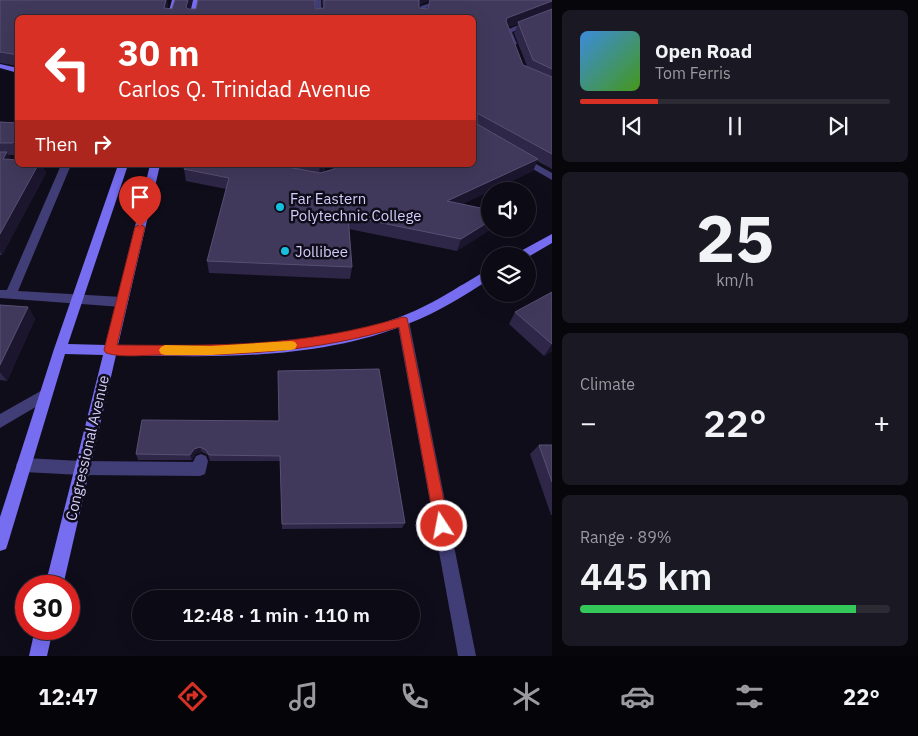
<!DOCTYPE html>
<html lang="en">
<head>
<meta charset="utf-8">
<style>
	body { margin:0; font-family:"IBM Plex Sans",sans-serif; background:#1a1822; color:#f1f3f6; height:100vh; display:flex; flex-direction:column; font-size:19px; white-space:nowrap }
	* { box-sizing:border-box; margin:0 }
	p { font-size:16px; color:#9a9aa0 }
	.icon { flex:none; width:28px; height:28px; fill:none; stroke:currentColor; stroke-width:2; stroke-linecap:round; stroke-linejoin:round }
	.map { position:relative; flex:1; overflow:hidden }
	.side { display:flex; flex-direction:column; gap:10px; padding:10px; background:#07060b; width:366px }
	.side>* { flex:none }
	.banner { position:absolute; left:15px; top:15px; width:461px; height:152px; border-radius:8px; box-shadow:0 5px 20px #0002,0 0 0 1px #2c2b34; background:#d93025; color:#fff; overflow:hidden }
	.fabs { position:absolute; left:481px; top:182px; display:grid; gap:10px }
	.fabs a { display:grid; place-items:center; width:55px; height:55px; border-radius:50%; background:#0c0a14; box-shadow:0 5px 20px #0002,0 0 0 1px #2c2b34; font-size:25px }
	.speed { position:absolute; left:15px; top:575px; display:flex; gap:10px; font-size:25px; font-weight:700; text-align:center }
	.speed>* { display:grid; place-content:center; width:65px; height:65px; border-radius:50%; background:#0c0a14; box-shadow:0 5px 20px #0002,0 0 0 1px #2c2b34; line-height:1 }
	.speed .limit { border:8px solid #d22; background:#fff; color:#111 }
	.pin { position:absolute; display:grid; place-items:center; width:42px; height:42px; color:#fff; margin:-51px -21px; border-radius:50% 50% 50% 0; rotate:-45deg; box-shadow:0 0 5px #0007 }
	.pin .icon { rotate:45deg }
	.me { position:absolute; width:55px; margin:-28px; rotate:349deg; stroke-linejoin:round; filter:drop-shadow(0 0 4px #0008) }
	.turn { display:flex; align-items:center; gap:18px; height:105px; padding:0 20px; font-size:22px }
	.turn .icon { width:65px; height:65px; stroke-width:2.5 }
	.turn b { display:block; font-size:35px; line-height:42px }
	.then { display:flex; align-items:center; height:48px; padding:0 20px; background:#0003; gap:10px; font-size:19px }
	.big { font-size:38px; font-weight:600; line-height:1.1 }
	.side .widget { flex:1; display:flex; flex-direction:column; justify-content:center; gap:8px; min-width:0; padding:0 18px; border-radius:8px; background:#1a1822 }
	.side .dial { align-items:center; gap:0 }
	.dial b { font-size:65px; line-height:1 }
	.song { display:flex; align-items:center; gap:15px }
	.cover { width:60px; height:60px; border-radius:8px; background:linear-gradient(135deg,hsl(210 70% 55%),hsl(100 70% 35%)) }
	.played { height:5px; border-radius:2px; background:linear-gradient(90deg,#d93025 25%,#2c2b34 25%) }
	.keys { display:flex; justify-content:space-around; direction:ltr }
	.heat { display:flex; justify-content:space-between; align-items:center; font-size:28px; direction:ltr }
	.charge { height:8px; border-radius:4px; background:linear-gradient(90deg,#34c759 89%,#2c2b34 0) }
	.trip { position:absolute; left:132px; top:590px; width:288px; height:50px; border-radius:25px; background:#0c0a14; box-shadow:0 5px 20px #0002,0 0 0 1px #2c2b34; font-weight:600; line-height:50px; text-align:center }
	.tab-bar { display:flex; height:80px; justify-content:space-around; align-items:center; background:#050408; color:#9a9aa0 }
	.tab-bar .icon { width:35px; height:35px }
	.tab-bar .on { color:#d93025 }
	.tab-bar b { font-size:22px; color:#f1f3f6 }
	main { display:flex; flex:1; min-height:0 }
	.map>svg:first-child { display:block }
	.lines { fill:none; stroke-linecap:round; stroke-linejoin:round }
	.lane { fill:#413d76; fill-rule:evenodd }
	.street { fill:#413d76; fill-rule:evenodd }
	.secondary { fill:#766df0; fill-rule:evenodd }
	.wall { fill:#2f2747; fill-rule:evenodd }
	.shaded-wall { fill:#1b152e }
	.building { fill:#41395b; stroke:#585074 }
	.route { fill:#d93025; stroke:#8d1f18 }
	.slow { fill:#f59e0b }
	.poi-dot { fill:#16c0dc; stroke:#100d1b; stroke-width:2 }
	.labels { text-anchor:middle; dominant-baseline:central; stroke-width:5; stroke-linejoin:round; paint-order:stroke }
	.poi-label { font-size:15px; fill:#d4cdfa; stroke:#100d1b; text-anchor:start }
	.street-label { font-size:15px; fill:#d4cdfa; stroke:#100d1b }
</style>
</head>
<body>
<main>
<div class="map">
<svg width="552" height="656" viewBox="0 0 552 656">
	<rect width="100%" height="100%" fill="#100d1b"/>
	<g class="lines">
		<g class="lane">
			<path d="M61,165H71L18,291L122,297L126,299L128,302L126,305L122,307L0,298V290H7Z"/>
			<path d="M201,454L206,456L208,461L205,474L200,476L81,475L24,472L19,470L16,465L19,460L24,458L81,461L193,462L196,456Z"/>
		</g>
		<g class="street">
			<path d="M315,0H321L322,18H316Z"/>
			<path d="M440,0H450L426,8L425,18H419L418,12L421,6Z"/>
			<path d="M552,12V16L512,32L517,44L510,46L506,30Z"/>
			<path d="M522,156L552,173V180L519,161L517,159Z"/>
			<path d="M403,316L407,318L409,321L476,656H458L397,321L399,318Z"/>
			<path d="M46,388L51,390L53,394L51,398L0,428V414Z"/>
		</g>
		<g class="secondary">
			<path d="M172,0H178L174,18H167Z"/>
			<path d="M193,0H199L196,18H189Z"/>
			<path d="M0,64L18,68V73L0,68Z"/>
			<path d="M118,165H128L68,344L106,345L150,165H160L118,345C212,347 310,350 400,317C421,309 441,298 460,286C470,281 480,273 490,270V279C464,296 438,312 410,323C317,361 214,357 116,355L63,586H45L103,355L65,354L8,543L6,549L0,551V517L54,349Z"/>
			<path d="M552,234V243L528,257L516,256L517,253Z"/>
			<path d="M35,629H53L47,656H29Z"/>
		</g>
	</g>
	<g class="wall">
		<path d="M0,0H167L168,9H172L192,0L190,9L323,8L322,0H552V169L537,161L533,171L462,204L490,210L457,251L349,229L352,267L350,279L209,273L207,261L226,189L186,181L184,169L186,165H326L324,172L334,169L474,18H18V66L0,63ZM429,1L428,9L419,8L420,4ZM518,24L514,33L527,66L523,65L508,27Z"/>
		<path d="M0,122L18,123V155H9L10,160L38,165H42L46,173L2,255H0Z"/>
		<path d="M552,292V351L544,356L509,324L515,312Z"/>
		<path d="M0,305L28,307L35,319L7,381L0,380Z"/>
		<path d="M279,421L405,523L402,528L282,529L280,461H210L208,455L202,452L195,454L192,460H138L136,454Z"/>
		<path d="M539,445H552V515H551L530,454Z"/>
	</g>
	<g class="shaded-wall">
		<path d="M166,0H167L168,8L166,18L164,8Z"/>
		<path d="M188,0H192L187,18L186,7Z"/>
		<path d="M419,0H434L420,4L416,11Z"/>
		<path d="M552,1V9L518,22V24L503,29L507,18Z"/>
		<path d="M18,136V153L13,143Z"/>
		<path d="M7,152L13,165L3,159Z"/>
		<path d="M538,159L533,171L443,213L447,201Z"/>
		<path d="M38,165H42L46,173L2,255L0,251V234Z"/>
		<path d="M320,165H326L323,174L319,175Z"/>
		<path d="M490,221V229H492L457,251L461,239Z"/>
		<path d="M28,307L35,319L7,381L0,372V365Z"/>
		<path d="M552,344V351L544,356Z"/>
		<path d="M200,447L202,452L195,454L192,460L190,455L194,449Z"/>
	</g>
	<g class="building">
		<path d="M0,0H166L164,8L172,9L175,0H188L186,7L188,9H196L198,0H315V9L324,8V0H419V8L428,9L430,0H552V1L507,18L506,21L523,65L552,77V154L477,113V124L538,159L447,201L490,210V221L461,239L348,216L352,267L207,261L229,178L184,169L186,165H277L320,173L334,169L335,165H474V18H18V55L0,52Z"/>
		<path d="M552,9V69L533,60L518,22Z"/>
		<path d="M0,122L18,123V136L13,143H0Z"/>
		<path d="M0,152H7L3,159L18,160V165H38L0,234Z"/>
		<path d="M552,292V344L515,312Z"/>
		<path d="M0,305L28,307L0,365Z"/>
		<path d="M379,369L405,523L282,524L280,456L209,455L206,450L200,447L194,449L190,455L136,454L142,420L279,421L278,371Z"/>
		<path d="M539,445H552V482Z"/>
	</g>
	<path class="route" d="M140,224L145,227L117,345C219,346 305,347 403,317L407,318L449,526L447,531L442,533L437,531L435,526L399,327C320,351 241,356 160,355C143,355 122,358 106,353L104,350L135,227Z"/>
	<path class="slow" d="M291,341L295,342L297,345L295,349L291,350L211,355H165L161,354L159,350L161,347L165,345L211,346Z"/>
	<g class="poi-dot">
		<circle cx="280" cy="207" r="5"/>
		<circle cx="285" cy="251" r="5"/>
	</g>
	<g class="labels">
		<g class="poi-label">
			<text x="290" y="198">Far Eastern<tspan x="290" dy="17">Polytechnic College</tspan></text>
			<text x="295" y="251">Jollibee</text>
		</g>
		<g class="street-label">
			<text transform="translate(87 448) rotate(-77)">Congressional Avenue</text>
		</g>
	</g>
</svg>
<div class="fabs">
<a><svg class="icon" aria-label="sound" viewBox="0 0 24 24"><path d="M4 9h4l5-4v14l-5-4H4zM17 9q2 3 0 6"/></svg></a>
<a><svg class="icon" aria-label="layers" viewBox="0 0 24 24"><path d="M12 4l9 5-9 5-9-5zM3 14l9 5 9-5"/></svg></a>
</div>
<div class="speed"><div class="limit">30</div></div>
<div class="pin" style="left:140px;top:227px;background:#d93025"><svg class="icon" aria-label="arrive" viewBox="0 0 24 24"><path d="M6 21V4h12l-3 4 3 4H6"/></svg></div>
<svg class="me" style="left:442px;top:526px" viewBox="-20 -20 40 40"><circle r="17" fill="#d93025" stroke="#fff" stroke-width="3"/><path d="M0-11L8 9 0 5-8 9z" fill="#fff"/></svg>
<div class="trip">12:48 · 1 min · 110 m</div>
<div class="banner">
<div class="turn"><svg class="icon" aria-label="left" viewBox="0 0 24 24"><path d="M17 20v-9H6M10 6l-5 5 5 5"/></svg><div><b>30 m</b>Carlos Q. Trinidad Avenue</div></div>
<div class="then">Then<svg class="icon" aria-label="right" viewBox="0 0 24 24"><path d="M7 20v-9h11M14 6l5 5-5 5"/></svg></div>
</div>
</div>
<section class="side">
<div class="widget">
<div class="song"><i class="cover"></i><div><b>Open Road</b><p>Tom Ferris</p></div></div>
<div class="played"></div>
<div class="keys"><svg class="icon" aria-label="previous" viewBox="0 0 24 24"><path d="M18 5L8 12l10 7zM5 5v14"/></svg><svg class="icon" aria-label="pause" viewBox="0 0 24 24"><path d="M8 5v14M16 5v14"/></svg><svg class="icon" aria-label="next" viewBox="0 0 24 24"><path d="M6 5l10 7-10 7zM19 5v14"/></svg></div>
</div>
<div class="widget dial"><b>25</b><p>km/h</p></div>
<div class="widget"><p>Climate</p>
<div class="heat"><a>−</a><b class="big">22°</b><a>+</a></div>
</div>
<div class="widget"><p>Range · 89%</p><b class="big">445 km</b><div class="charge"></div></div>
</section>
</main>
<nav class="tab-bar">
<b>12:47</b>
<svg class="icon on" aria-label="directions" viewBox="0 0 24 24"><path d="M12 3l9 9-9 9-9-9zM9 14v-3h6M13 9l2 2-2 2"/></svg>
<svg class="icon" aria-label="music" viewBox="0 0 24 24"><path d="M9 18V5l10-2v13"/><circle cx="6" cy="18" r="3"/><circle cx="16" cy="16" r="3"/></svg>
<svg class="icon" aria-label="phone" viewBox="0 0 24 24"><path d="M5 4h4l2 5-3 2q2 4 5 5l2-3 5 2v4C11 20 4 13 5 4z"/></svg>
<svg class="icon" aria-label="climate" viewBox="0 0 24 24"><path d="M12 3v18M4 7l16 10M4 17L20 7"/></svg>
<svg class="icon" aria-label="car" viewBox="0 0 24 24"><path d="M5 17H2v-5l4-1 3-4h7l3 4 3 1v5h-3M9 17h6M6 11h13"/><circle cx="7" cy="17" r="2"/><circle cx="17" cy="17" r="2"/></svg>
<svg class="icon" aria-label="filters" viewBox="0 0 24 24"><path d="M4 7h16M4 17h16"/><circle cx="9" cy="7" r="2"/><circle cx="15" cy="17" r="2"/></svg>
<b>22°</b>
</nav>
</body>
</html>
